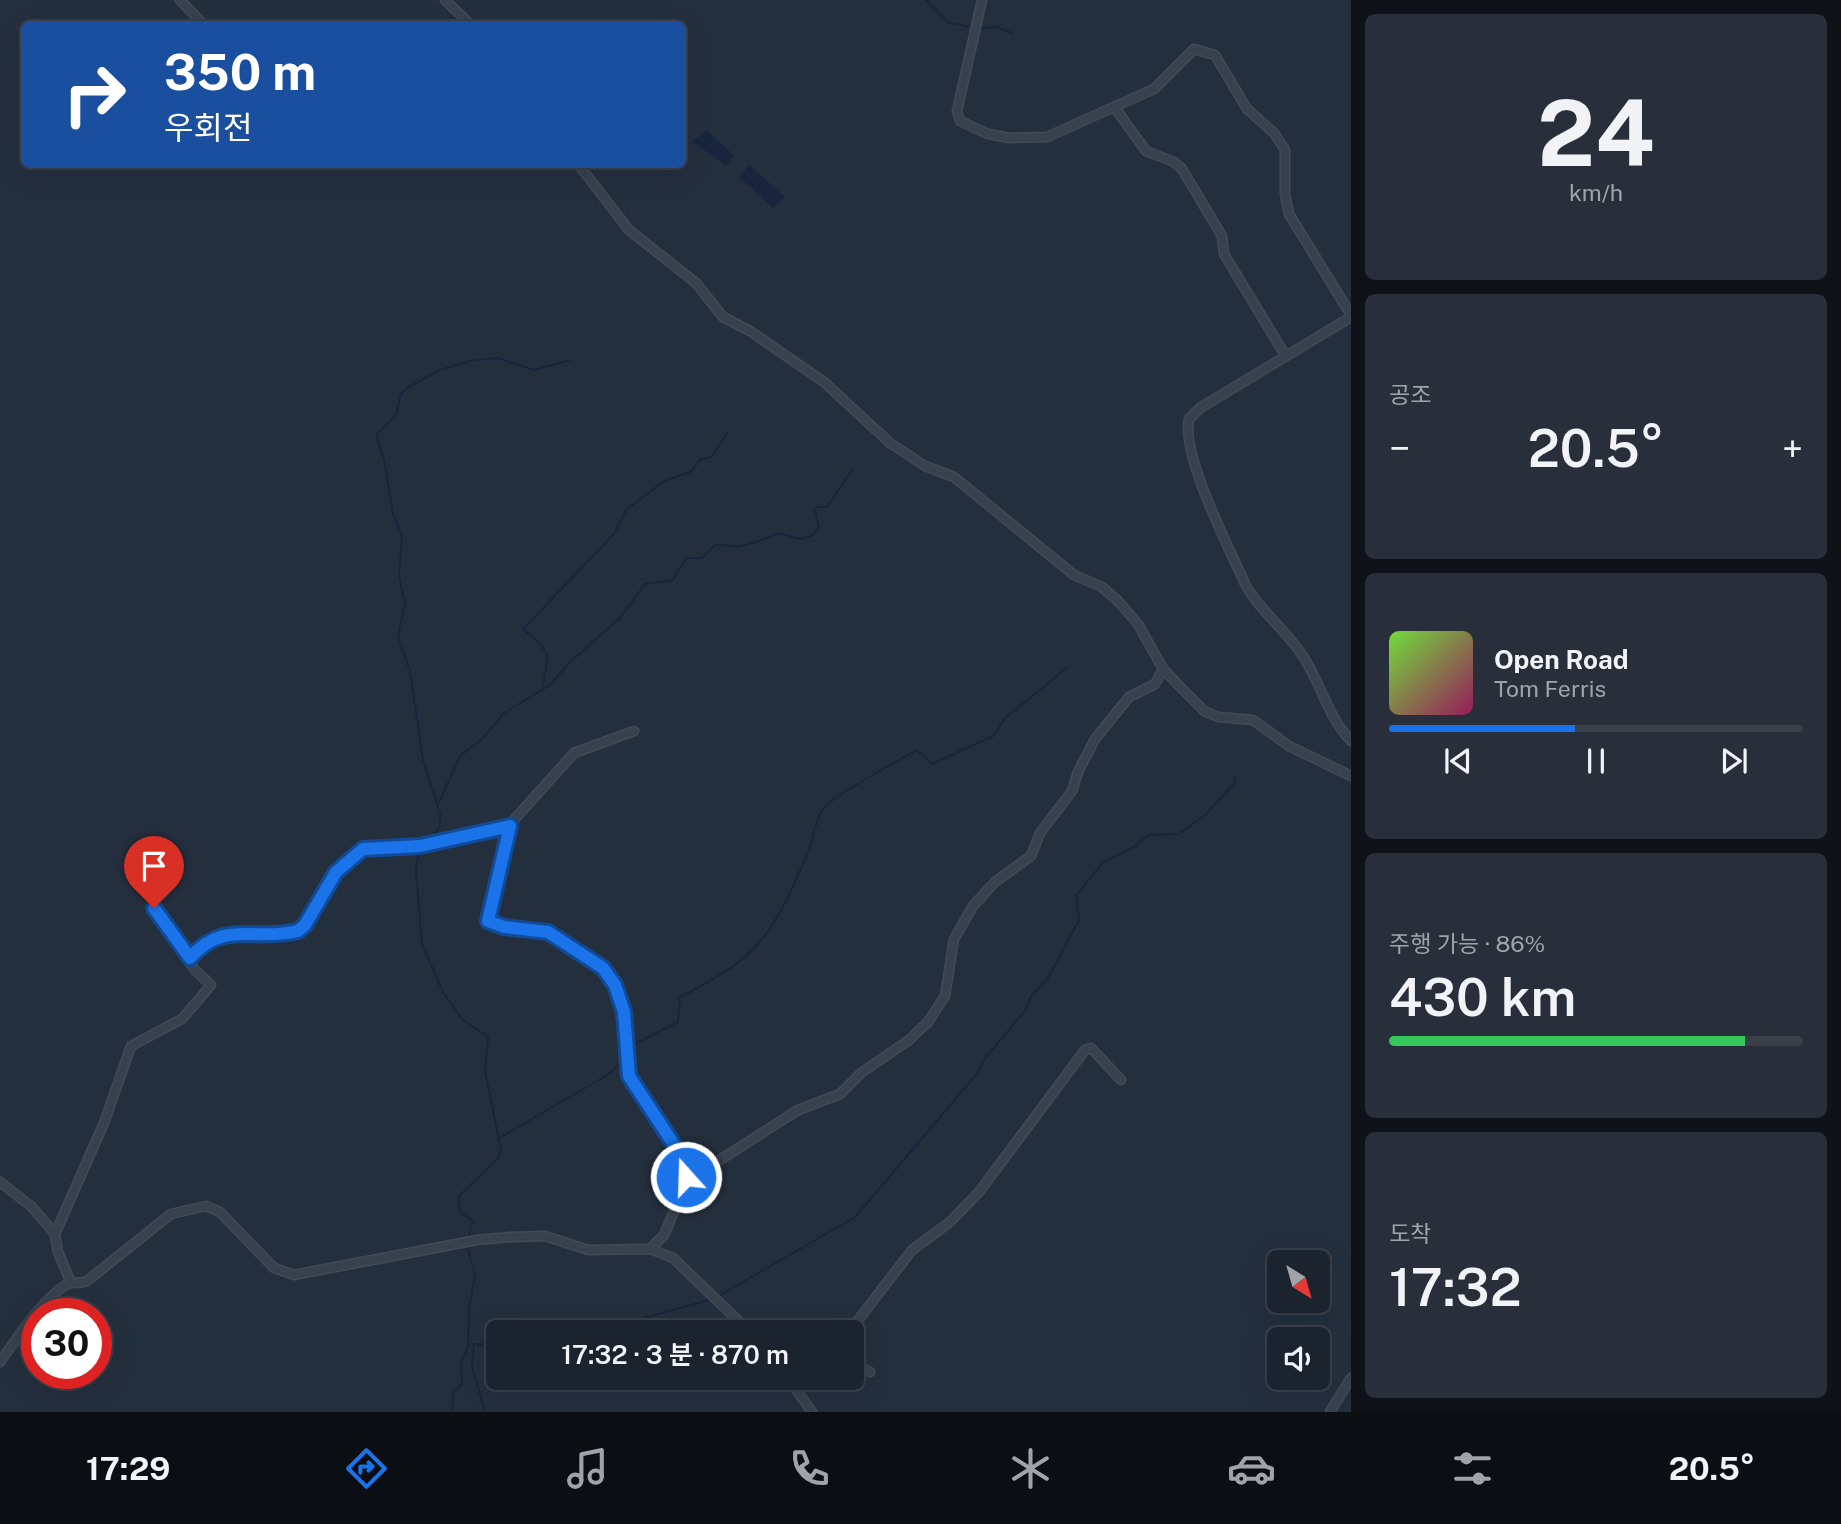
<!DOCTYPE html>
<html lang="ko">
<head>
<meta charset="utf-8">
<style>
	body { margin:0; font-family:"Public Sans","Noto Sans KR",sans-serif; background:#282f3a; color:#f1f3f6; height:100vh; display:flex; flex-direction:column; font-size:26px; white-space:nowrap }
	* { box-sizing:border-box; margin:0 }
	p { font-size:23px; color:#a0a4aa }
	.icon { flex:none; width:38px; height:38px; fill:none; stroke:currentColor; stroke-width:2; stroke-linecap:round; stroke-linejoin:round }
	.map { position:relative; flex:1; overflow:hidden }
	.drawer { display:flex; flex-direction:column; gap:14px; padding:14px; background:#0f1319; width:490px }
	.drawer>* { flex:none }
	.hud { position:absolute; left:21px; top:21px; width:665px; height:147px; border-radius:10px; box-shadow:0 7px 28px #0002,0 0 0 2px #39404a; background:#1a4fa0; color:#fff; overflow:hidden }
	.needle { width:46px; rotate:143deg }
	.buttons { position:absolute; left:1267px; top:1250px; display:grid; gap:14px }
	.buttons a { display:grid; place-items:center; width:63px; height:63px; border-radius:10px; background:#1b232e; box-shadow:0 7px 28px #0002,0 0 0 2px #39404a; font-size:35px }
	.speed { position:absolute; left:21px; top:1298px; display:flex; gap:14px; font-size:35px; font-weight:700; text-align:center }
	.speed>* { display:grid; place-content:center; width:91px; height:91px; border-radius:50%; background:#1b232e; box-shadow:0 7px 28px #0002,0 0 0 2px #39404a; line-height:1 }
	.speed .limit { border:10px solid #d22; background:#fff; color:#111 }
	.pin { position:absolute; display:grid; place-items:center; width:60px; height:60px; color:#fff; margin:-72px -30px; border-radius:50% 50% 50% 0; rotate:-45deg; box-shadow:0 0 7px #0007 }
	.pin .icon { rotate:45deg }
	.me { position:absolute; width:77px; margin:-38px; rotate:340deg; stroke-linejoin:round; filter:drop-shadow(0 0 5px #0008) }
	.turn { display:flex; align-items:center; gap:24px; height:147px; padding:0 28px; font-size:32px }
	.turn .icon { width:91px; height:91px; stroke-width:2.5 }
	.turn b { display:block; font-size:49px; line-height:60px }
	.big { font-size:52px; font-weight:600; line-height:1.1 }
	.drawer .card { flex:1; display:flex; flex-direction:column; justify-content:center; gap:10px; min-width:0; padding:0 24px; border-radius:10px; background:#282f3a }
	.drawer .dial { align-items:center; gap:0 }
	.dial b { font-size:91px; line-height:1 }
	.song { display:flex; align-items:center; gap:21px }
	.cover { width:84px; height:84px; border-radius:10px; background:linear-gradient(135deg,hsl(100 70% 55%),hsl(330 70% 35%)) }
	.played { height:7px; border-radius:4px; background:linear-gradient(90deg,#1a73e8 45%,#39404a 45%) }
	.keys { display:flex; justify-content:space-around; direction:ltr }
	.heat { display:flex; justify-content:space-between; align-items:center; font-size:38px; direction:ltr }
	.charge { height:10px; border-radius:5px; background:linear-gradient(90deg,#34c759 86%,#39404a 0) }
	.trip { position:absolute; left:486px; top:1320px; width:378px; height:70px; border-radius:10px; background:#1b232e; box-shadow:0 7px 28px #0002,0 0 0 2px #39404a; font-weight:600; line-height:70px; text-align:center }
	.tab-bar { display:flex; height:112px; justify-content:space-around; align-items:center; background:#0b0e12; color:#a0a4aa }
	.tab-bar .icon { width:49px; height:49px }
	.tab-bar .active { color:#1a73e8 }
	.tab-bar b { font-size:32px; color:#f1f3f6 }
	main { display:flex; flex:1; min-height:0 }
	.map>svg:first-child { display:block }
	.water { fill:#17263c }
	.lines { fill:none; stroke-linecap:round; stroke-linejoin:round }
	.stream { stroke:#17263c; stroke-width:2 }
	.minor-casing { stroke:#414a57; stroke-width:11 }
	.minor { stroke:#38414e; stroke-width:8 }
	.route-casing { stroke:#114b97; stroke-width:18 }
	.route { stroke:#1a73e8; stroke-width:12 }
</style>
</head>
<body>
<main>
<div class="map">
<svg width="1351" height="1412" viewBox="0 0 1351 1412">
	<rect width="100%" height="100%" fill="#242f3e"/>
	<g class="water">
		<path d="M707,131L734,155L726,166L692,141Z"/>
		<path d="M749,165L785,197L773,208L739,177Z"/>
	</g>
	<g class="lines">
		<g class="stream">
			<path d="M926,0L949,23L972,27"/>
			<path d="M980,28L996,27L1012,33"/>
			<path d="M542,691L548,657L541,644L523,629L614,534L626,510L664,481L690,472L701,459L711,457L728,432"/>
			<path d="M438,805L460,756L483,738L504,713L550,685L569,663L620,618L645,584L673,580L686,558H702L715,545C723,544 732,547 739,546C749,545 769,538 778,533L801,539L813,535L819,527L815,510L817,507H827L853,468"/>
			<path d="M431,839L440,826V814L423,760L410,671L398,636L405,603L399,576L402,535L393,514L384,459L376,435L396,415L401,394L407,388L440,370L473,360L498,358L534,370L570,360"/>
			<path d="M423,849L417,859L416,872L422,944L443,992L462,1019L488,1037L485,1071L501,1150L498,1158L459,1196L460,1212L473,1221L468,1240"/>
			<path d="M631,1046L678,1022L680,997C760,957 772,935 807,855C814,839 814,819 826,806C834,796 902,758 917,750L932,764L995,735L1004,719L1068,667"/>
			<path d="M501,1137L604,1077L623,1062"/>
			<path d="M719,1296L855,1217L976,1075L986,1057L1025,1011L1031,996L1048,978L1079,920L1076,896L1103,862L1132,848L1149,835L1179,834L1205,815L1234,784L1235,777"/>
			<path d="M593,1332L709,1300"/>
			<path d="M469,1344L499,1345"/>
			<path d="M474,1346L472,1366L485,1412"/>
			<path d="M452,1412L453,1393L462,1384L461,1363L468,1347L469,1308L475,1276L467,1246"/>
		</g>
		<g class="minor-casing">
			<g id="minor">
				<path d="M180,0L203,24"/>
				<path d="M445,0L470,24"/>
				<path d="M982,0L957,111L960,121L988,134L1010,138L1047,137L1154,89L1194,49L1215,55L1247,109L1274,133L1285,150V194L1289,214L1351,315"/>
				<path d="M1115,108L1146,151L1174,162L1182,169L1222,236L1224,254L1285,355"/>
				<path d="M578,164L629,230L696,283L723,317L750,331L824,382L890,443L925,466L954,477L1074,575L1102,587L1118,601L1138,624L1163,669L1204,711L1218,717L1253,720L1289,746L1351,776"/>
				<path d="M1351,317L1200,408L1189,419C1181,456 1229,547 1245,584C1259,610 1283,627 1300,652C1321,681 1326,715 1351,741"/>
				<path d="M634,731L574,753L513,821L488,918L491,924L548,932L603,968C620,989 628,1018 628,1045C628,1056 625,1066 629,1077C644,1111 694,1145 684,1185"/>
				<path d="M190,958C224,919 256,942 298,931L305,925L336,872L363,850L420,846L511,826"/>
				<path d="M0,1182L32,1207L55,1234"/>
				<path d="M650,1249L664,1235L687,1181L798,1110L840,1094L861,1073L909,1040L928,1022L945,996L954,939L973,906L995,882L1031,856L1040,833L1072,791L1078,772L1095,739L1129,697L1155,684L1163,669"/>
				<path d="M71,1283L58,1252L55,1234L104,1123L131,1046L182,1019L211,985L195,970L154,908"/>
				<path d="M849,1332L912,1250L950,1222L979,1192L1085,1050L1091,1048L1121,1080"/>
				<path d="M0,1362C13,1344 49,1289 71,1283C76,1282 81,1284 87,1281L171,1214L206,1206L220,1212L274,1268L294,1275L477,1240L511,1237L545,1236L588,1250L650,1249L673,1258L750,1332"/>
				<path d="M852,1362L870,1372"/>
				<path d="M787,1377L812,1412"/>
				<path d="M1330,1412L1351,1378"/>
			</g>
		</g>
		<use href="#minor" class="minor"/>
	</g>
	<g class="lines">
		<g class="route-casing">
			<path id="route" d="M154,908L190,958C224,919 255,942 298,931L305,925L336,872L363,849L420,846L510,826L488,921L504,927L548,932L603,968L615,985L624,1012L629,1076L684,1160L686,1177"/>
		</g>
		<use href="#route" class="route"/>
	</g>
</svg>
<div class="buttons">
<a><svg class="needle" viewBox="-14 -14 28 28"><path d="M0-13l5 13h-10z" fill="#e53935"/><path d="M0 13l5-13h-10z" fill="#a0a4aa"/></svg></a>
<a><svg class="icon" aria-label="sound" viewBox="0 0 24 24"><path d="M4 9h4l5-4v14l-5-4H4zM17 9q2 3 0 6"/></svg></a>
</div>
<div class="speed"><div class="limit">30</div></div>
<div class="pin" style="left:154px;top:908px;background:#d93025"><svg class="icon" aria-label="arrive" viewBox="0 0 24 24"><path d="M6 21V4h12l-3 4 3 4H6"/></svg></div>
<svg class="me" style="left:686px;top:1177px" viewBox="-20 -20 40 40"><circle r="17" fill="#1a73e8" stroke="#fff" stroke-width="3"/><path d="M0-11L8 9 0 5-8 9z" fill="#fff"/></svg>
<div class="trip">17:32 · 3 분 · 870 m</div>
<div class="hud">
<div class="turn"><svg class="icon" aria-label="right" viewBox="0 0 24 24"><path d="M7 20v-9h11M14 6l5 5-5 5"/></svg><div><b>350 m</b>우회전</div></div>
</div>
</div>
<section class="drawer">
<div class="card dial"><b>24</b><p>km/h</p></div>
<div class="card"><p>공조</p>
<div class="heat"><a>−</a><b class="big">20.5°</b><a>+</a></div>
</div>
<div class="card">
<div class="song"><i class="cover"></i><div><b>Open Road</b><p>Tom Ferris</p></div></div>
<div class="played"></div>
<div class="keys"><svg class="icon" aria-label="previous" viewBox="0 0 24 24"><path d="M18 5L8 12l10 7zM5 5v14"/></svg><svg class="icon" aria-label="pause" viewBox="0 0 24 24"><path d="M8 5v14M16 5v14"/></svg><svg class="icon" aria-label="next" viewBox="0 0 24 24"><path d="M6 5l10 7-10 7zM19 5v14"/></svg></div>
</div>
<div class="card"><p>주행 가능 · 86%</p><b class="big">430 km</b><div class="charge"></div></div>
<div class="card"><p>도착</p><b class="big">17:32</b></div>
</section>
</main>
<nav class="tab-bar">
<b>17:29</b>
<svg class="icon active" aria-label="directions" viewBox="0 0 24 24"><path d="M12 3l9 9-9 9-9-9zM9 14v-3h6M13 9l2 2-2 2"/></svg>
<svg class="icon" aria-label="music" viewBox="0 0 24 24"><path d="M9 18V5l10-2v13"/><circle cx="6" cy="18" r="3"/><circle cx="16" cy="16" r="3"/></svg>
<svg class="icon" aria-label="phone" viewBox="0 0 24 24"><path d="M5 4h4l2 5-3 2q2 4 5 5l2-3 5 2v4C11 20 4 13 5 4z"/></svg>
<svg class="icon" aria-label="climate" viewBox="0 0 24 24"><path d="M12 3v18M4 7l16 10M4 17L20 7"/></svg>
<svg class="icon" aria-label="car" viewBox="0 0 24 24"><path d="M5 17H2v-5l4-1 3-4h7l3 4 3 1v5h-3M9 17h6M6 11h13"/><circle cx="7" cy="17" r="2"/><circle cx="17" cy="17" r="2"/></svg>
<svg class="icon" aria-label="filters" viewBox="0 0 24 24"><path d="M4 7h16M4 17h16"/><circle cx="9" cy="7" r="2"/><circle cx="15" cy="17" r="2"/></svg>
<b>20.5°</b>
</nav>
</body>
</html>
